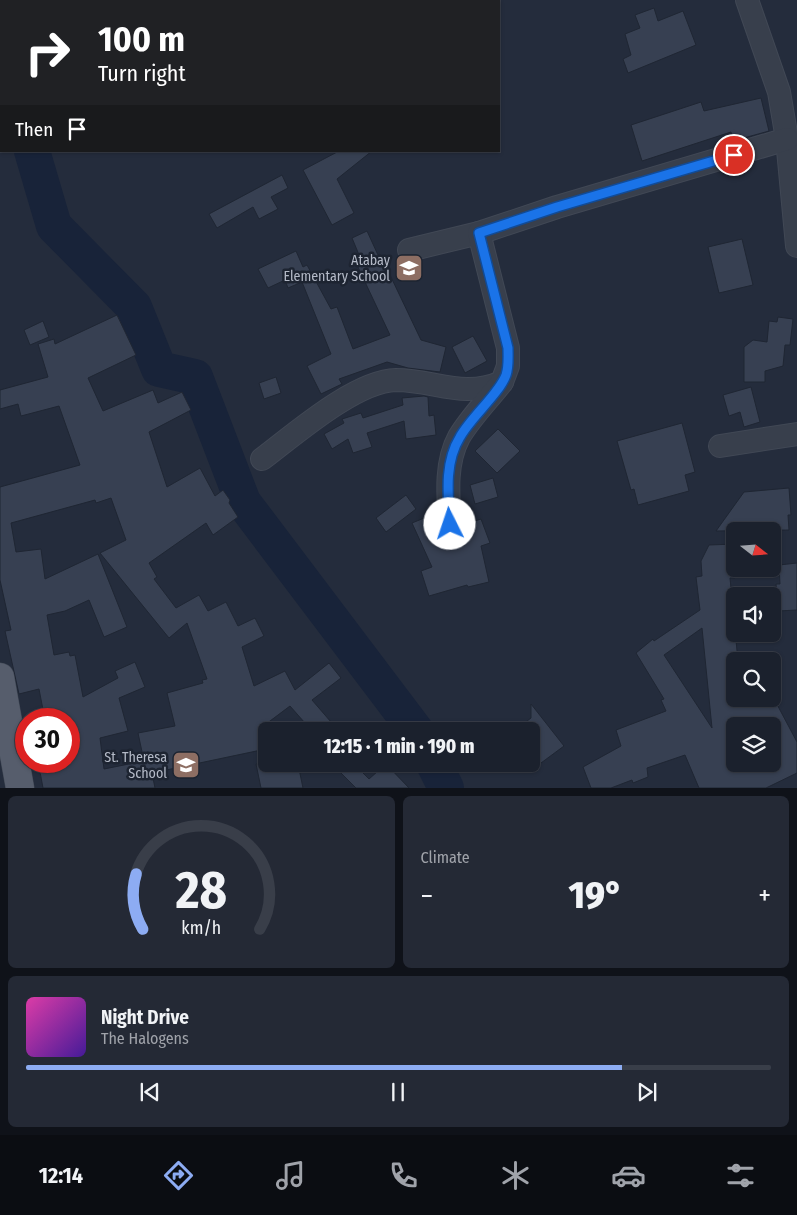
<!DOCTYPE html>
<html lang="en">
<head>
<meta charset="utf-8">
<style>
	body { margin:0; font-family:"Fira Sans Condensed",sans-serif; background:#242935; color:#f1f3f6; height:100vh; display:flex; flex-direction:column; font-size:19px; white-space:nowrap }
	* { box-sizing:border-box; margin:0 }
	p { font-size:16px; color:#a0a3aa }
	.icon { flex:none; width:28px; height:28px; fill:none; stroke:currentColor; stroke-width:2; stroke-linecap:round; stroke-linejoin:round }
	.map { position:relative; height:788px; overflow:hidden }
	.drawer { display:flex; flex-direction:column; gap:8px; padding:8px; background:#0f1219; flex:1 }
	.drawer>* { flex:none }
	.top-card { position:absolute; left:0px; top:0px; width:500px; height:152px; box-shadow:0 1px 4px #0004,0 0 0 1px #393e49; background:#202124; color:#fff; overflow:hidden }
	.needle { width:32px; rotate:107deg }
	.tools { position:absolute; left:726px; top:522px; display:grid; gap:10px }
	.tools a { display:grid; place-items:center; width:55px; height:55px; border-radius:8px; background:#1b212d; box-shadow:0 1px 4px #0004,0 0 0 1px #393e49; font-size:25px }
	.speed { position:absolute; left:15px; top:708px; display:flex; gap:10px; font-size:25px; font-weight:700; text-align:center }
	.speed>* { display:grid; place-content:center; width:65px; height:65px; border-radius:50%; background:#1b212d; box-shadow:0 1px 4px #0004,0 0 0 1px #393e49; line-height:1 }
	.speed .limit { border:8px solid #d22; background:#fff; color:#111 }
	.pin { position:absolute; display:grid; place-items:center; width:42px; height:42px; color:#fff; margin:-21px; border:2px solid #fff; border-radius:50%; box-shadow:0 1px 5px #0007 }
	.me { position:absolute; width:55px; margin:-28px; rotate:356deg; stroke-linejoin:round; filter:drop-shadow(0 0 4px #0008) }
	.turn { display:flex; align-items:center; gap:18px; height:105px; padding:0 15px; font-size:22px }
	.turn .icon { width:65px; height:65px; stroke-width:2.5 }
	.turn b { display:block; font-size:35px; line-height:42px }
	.then { display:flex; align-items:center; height:48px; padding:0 15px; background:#0003; gap:10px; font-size:19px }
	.big { font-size:38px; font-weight:800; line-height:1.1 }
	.drawer .widget { flex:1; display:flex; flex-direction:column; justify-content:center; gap:8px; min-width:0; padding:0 18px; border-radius:8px; background:#242935 }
	.drawer .dial { align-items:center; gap:0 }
	.dial svg { height:130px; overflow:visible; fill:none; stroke:#393e49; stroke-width:7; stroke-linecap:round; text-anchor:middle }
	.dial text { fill:#f1f3f6; stroke:none }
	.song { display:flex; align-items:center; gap:15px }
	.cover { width:60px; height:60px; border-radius:8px; background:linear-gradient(135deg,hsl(320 70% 55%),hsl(260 70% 35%)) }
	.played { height:5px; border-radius:2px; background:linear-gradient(90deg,#8dacf3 80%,#393e49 80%) }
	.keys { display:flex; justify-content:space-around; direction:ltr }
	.heat { display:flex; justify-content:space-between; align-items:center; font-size:28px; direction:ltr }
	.drawer .tiles { flex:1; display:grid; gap:8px; grid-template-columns:1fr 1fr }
	.widget:last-child { grid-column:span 2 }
	.trip { position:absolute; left:258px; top:722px; width:282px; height:50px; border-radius:8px; background:#1b212d; box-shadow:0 1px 4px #0004,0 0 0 1px #393e49; font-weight:800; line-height:50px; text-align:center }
	.tab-bar { display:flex; height:80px; justify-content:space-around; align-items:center; background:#0b0d12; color:#a0a3aa }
	.tab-bar .icon { width:35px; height:35px }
	.tab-bar .on { color:#8dacf3 }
	.tab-bar b { font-size:22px; color:#f1f3f6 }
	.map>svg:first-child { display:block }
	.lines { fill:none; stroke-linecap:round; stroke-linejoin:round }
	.river { stroke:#182339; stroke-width:36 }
	.building { fill:#374052; stroke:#1f2633; fill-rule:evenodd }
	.minor-casing { stroke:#414855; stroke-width:24 }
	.major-casing { stroke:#414855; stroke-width:29 }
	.minor { stroke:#383f4c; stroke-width:22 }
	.major { stroke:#565d6c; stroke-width:28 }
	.route-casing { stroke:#114b97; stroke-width:12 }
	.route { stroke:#1a73e8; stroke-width:9 }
	.labels { text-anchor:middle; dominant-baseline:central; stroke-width:5; stroke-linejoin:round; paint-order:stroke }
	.poi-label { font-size:14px; fill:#b4bac7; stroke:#1d2431; text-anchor:end }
</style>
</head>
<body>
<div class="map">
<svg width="797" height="788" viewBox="0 0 797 788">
	<rect width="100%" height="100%" fill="#242c3c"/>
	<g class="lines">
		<g class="river">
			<path d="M0,32L1,35"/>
			<path d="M32,151L54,226L134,307L159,369L195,377L243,502L416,731"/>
			<path d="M434,764L446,788"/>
		</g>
	</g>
	<g class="building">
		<path d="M654,8L658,21L683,11L696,45L628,73L623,59L631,55L625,34L640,28L635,15Z"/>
		<path d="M761,98L769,131L733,141L731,132L642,161L631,125L701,102L704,111Z"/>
		<path d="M339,151H372L337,179L354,213L332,225L303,170Z"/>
		<path d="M282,175L288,188L271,197L278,209L259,219L253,207L217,228L209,214Z"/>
		<path d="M367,231L378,255L380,254L421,340L446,347L440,372L408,368L387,362L339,379L342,384L321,394L307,366L331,354L302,282L288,288L285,280L268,288L258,269L296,251L303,267L307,265L331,309L337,307L353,349L390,335L357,265L362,262L352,238Z"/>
		<path d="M742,239L753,285L719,293L708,247Z"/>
		<path d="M117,315L136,355L88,378L103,411L153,390L158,403L182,392L191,410L149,432L167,487L200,468L215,496L223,490L230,500L229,503L238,517L213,535L206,523L149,563L157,577L154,579L176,608L199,595L208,611L226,602L238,626L255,618L264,636L242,647L254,686L285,671L295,690L329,663L341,678L312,700L331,722L321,731H312L290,706L266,724V749L152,773L155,788H43L38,761H69V719H64L62,711L44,715L39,689L19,694L5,631L11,630L0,580V487L80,465L59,406L21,416L18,404L0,409V390L48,377L38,344L54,339L55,344ZM111,498L126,540L100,553L169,638L187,623L207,679L202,680L203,683L167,693L175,726L138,733L144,761L104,769L100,738L128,731L119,698L145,687L135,662L115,671L118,678L83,697L75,655L70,656L69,652L54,655L47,615L65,611L89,600L104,637L127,627L98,554L45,579L41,549L16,552L11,523L95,500L96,503Z"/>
		<path d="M778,317L793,319L790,345H785L783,366L765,371V382H744V347L753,340L767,342L769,321L777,322Z"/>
		<path d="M43,321L49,337L30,345L24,330Z"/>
		<path d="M473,336L487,361L465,373L452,347Z"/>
		<path d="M276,377L281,393L264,399L259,383Z"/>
		<path d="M751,387L760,422L744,427L740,412L729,416L723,395Z"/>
		<path d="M424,396L428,397L429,416L434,415L436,435L406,439L404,421L367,433L372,447L353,453L348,439L332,449L324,434L344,423L342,419L361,413L363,418L403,405L402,398Z"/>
		<path d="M682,423L695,472L685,475L689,491L638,505L634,489L631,490L617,441Z"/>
		<path d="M498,429L520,451L497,473L475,451Z"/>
		<path d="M493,478L498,497L475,504L470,485Z"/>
		<path d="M789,488L791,515H788L789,530L716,531L744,492Z"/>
		<path d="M406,495L416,509L386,532L376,518Z"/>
		<path d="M434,514L439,532L444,536L450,537L458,535L462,530L463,525L481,519L490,543L481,546L489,582L468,587L467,585L429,596L421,571L432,567L412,523Z"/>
		<path d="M735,544V578H730L738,661H735V699H772V695L797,742V773L766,788H699L685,755L647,768L648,777L633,783L632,780L611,788H591L583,767L621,746L616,730L666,711L661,700L664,699L636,653L653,639L654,641L700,610L696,577L702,576L701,561L709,545ZM702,628L712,728L664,655ZM735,726H772V764H735Z"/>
		<path d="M797,563V610L778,611L776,584H780L779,565Z"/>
		<path d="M531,704L564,746L541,763L531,748V731H514L531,718Z"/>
		<path d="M256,764H298L303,788H261Z"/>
		<path d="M332,764H354L369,779L386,764L409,788H356Z"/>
	</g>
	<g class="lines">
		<g class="minor-casing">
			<g id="minor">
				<path d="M747,0L779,92L787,139L797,246"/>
				<path d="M409,250L479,233L557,207L787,139"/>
				<path d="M720,446L797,434"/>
				<path d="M262,459C294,435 355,381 396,380C435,380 463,399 502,382L508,366V348L479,233"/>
				<path d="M450,524C448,495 445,463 459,437C471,417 488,400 502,382"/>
			</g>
		</g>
		<g class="major-casing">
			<path id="major" d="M0,677L20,788"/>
		</g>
		<use href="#minor" class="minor"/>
		<use href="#major" class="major"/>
	</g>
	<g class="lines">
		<g class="route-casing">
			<path id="route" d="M450,524C448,495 444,463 460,437C471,417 499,394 506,375C509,366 508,357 508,348L479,233L557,207L734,155"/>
		</g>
		<use href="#route" class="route"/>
	</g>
	<defs>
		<g id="school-square" transform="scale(1.4375)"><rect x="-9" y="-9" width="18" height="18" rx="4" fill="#8d6e63" stroke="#1d2431"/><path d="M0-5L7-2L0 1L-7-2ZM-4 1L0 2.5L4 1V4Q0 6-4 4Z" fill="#fff"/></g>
	</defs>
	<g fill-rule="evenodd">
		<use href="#school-square" x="409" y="268"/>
		<use href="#school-square" x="186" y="765"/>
	</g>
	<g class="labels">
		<g class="poi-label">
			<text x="390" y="260">Atabay<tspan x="390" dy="16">Elementary School</tspan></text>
			<text x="167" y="757">St. Theresa<tspan x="167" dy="16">School</tspan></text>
		</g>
	</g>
</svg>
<div class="tools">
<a><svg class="needle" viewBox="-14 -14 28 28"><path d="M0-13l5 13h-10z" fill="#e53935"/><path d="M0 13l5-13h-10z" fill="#a0a3aa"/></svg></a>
<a><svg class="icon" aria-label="sound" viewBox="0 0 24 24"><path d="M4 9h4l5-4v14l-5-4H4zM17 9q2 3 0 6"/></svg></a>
<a><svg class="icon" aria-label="search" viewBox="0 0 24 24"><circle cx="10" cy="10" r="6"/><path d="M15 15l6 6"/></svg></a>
<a><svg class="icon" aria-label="layers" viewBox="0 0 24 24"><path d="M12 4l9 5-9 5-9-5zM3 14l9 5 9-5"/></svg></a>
</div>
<div class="speed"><div class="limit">30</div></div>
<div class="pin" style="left:734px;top:155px;background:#d93025"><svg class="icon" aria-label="arrive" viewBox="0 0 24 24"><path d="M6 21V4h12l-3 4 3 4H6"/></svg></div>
<svg class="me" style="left:450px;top:524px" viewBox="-20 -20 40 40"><circle r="19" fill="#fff"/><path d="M0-13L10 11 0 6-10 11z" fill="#1a73e8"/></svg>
<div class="trip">12:15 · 1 min · 190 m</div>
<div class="top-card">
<div class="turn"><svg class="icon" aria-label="right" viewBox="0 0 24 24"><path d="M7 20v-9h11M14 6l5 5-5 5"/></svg><div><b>100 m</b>Turn right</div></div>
<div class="then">Then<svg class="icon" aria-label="arrive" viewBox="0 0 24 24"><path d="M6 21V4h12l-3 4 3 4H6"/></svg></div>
</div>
</div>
<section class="drawer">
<div class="tiles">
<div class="widget dial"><svg viewBox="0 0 100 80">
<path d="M14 69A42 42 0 1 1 86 69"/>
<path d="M14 69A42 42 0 0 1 10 35" stroke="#8dacf3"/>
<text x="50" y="56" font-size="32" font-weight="700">28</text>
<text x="50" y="72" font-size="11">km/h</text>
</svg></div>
<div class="widget"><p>Climate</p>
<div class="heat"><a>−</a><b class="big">19°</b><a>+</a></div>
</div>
<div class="widget">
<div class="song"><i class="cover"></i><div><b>Night Drive</b><p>The Halogens</p></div></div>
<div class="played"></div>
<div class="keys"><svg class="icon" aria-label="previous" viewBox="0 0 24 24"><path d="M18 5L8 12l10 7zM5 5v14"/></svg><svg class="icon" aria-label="pause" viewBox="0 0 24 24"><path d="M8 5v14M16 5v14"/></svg><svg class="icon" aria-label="next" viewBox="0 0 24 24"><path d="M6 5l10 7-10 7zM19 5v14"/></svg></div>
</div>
</div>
</section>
<nav class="tab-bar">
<b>12:14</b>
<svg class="icon on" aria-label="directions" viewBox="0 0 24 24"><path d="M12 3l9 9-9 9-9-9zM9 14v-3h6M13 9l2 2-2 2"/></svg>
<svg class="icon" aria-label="music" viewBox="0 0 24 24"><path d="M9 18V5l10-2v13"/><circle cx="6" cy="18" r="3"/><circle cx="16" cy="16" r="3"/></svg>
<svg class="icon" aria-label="phone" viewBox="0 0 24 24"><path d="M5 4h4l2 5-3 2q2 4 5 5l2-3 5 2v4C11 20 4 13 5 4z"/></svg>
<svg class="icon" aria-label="climate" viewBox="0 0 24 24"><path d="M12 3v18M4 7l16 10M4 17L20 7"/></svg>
<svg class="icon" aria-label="car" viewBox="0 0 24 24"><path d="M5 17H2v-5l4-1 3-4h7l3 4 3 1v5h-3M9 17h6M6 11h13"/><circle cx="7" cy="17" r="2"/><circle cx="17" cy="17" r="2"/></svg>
<svg class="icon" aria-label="filters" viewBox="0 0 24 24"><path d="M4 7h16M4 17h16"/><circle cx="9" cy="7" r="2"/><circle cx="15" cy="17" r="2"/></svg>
</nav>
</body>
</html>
